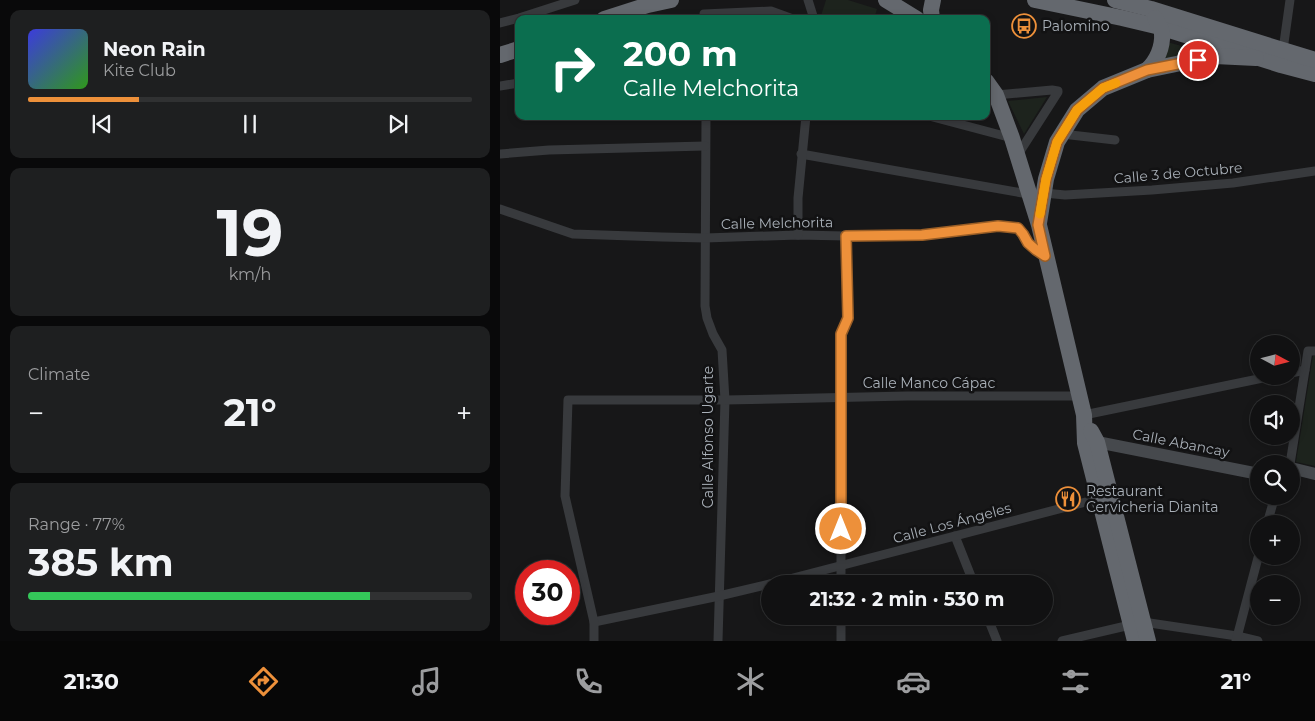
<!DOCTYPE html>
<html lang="en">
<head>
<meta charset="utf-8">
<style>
	body { margin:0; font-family:Montserrat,sans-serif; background:#1e1f20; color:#f1f3f6; height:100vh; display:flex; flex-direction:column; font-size:19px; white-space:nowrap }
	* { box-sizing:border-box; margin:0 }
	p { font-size:16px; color:#9c9d9f }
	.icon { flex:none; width:28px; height:28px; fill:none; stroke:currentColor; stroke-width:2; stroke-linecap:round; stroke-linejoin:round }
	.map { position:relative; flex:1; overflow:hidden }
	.drawer { display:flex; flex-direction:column; gap:10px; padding:10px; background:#09090a; width:500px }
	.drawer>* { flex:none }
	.top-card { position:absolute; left:15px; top:15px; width:475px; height:105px; border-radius:10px; box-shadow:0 2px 8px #0003,0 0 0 1px #303132; background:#0b6e4f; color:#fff; overflow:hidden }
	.needle { width:32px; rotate:97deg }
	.tools { position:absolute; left:750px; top:335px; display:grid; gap:10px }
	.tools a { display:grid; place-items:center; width:50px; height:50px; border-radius:50%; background:#111112; box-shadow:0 2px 8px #0003,0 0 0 1px #303132; font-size:25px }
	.speed { position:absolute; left:15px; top:560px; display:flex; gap:10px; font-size:25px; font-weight:700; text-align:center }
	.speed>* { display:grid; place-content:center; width:65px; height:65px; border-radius:50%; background:#111112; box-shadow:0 2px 8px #0003,0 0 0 1px #303132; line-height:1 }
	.speed .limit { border:8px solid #d22; background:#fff; color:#111 }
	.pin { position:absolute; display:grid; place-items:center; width:42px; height:42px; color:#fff; margin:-21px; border:2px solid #fff; border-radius:50%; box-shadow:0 1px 5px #0007 }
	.me { position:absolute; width:55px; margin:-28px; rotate:0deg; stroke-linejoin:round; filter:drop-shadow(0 0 4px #0008) }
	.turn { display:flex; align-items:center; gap:18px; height:105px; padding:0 25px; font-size:22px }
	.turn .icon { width:65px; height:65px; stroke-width:2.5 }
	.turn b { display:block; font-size:35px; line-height:42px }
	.big { font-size:38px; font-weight:700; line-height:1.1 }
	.drawer .tile { flex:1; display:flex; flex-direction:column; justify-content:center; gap:8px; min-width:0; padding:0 18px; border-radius:10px; background:#1e1f20 }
	.drawer .dial { align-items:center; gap:0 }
	.dial b { font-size:65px; line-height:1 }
	.song { display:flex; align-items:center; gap:15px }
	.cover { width:60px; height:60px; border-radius:8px; background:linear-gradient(135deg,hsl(240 70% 55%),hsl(110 70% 35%)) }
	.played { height:5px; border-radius:2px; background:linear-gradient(90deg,#ed903a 25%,#303132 25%) }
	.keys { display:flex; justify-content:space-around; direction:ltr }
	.heat { display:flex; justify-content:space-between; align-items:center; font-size:28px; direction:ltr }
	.charge { height:8px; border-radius:4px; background:linear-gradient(90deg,#34c759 77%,#303132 0) }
	.trip { position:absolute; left:261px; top:575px; width:292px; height:50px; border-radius:25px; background:#111112; box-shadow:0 2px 8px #0003,0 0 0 1px #303132; font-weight:700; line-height:50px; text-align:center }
	.menu { display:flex; height:80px; justify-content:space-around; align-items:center; background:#070707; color:#9c9d9f }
	.menu .icon { width:35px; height:35px }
	.menu .active { color:#ed903a }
	.menu b { font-size:22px; color:#f1f3f6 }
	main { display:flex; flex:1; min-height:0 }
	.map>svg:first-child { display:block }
	.green { fill:#1d231d }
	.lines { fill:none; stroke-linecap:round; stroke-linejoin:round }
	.street { stroke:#383a3d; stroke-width:9 }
	.secondary { stroke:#46494d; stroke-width:12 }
	.highway { stroke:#64686e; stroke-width:16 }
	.route-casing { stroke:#9a5e26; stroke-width:12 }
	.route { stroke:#ed903a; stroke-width:9 }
	.slow { stroke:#f59e0b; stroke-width:9 }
	.labels { text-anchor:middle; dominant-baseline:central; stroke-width:5; stroke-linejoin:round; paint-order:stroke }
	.poi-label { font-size:14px; fill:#a9b0b8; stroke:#121213; text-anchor:start }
	.street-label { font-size:14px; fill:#a9b0b8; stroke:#121213 }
</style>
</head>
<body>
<main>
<section class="drawer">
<div class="tile">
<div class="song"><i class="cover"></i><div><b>Neon Rain</b><p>Kite Club</p></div></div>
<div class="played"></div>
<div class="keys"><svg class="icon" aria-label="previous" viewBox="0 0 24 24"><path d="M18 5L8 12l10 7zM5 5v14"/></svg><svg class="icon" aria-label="pause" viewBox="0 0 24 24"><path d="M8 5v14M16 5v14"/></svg><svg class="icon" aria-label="next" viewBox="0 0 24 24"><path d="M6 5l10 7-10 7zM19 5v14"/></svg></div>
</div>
<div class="tile dial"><b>19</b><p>km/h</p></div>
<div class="tile"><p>Climate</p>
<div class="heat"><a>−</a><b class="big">21°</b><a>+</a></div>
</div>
<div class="tile"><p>Range · 77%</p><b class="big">385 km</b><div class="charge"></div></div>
</section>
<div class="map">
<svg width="815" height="641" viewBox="0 0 815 641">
	<rect width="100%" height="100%" fill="#171718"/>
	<g class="green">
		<path d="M326,0H348L377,9L374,19H320Z"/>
		<path d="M667,42L696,50L661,63Z"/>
		<path d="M547,97L524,134L508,101Z"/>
		<path d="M813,356H815V466L796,462Z"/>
	</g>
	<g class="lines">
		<g class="street">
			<path d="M308,0L314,19"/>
			<path d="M204,19V14L271,11L293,19"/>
			<path d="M0,23L19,18L75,0"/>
			<path d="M783,50L790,0"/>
			<path d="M0,86L19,83"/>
			<path d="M496,95L552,90L558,91V92L517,156"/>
			<path d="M206,116L205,306L207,318L213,334L222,350L225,400L218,641"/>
			<path d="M429,116L512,138"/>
			<path d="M562,134L615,140"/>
			<path d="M0,154L49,150L205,146"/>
			<path d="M301,154L528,194"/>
			<path d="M544,193L565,195L652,190L733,183L815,171"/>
			<path d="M0,209L73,234L162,237L205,238L298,235L346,236L422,235L498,226L517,228L523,234L528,243L536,250L545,256"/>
			<path d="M298,235V198L306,116"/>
			<path d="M791,373L805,370"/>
			<path d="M584,415L773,376"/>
			<path d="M790,464L808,351H815"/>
			<path d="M767,524L775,496"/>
			<path d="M455,536L474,584"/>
			<path d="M270,584L601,498"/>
			<path d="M341,584V334L348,318L346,236"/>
			<path d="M487,616L497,641"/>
			<path d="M94,622L219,596L270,584"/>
			<path d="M94,641V622L65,496L68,400H225L407,396H579"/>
			<path d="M341,641V616"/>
			<path d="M562,641L643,622L737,636L758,641"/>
			<path d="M736,641L759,554"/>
		</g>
		<g class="secondary">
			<path d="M597,442L759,474"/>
			<path d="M791,468L815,474"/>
		</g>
		<g class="highway">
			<path d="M386,0L417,19"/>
			<path d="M535,0L622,18L660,27L781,65L815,74"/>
			<path d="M615,0L651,9L815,60"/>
			<path d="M104,19L148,5L171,0"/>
			<path d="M432,19L431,10L433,0"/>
			<path d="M0,55L19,49"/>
			<path d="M647,70C657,61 663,47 662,33C661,28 658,23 655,18"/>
			<path d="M486,81L496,95L512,138L539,225L584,415L585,443L635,641"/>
			<path d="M539,223L546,179L557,142L577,110L603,88L647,70L715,56L756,58"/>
			<path d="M591,431L597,442L648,641"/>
		</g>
	</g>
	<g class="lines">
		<g class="route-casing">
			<path id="route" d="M341,529V334L348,318L346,236L422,235L498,226L518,228L523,234L528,243L536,250L545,256L538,225L546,179L557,142L577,110L603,88L647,70L698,60"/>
		</g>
		<use href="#route" class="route"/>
		<path class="slow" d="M540,214L546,179L557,142L577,110L603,88L616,83"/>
	</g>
	<defs>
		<g id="bus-ring" transform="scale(1.25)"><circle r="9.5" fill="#121213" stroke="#ed903a" stroke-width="1.5"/><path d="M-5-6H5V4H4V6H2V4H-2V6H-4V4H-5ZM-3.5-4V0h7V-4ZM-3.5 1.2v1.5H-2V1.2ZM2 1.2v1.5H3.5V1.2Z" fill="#ed903a"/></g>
		<g id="restaurant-ring" transform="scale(1.25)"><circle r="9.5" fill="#121213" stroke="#ed903a" stroke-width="1.5"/><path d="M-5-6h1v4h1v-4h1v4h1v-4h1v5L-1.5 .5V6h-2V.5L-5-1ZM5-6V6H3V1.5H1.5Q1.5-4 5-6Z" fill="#ed903a"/></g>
	</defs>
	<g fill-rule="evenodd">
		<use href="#bus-ring" x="524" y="26"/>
		<use href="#restaurant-ring" x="568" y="499"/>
	</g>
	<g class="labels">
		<g class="poi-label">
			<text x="542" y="26">Palomino</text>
			<text x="586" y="491">Restaurant<tspan x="586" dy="16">Cervicheria Dianita</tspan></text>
		</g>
		<g class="street-label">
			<text transform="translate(678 173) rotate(-5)">Calle 3 de Octubre</text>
			<text transform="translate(277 223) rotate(-1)">Calle Melchorita</text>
			<text x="429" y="383">Calle Manco Cápac</text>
			<text transform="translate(208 437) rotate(-90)">Calle Alfonso Ugarte</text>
			<text transform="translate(681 443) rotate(11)">Calle Abancay</text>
			<text transform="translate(452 523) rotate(-15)">Calle Los Ángeles</text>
		</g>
	</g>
</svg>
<div class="tools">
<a><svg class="needle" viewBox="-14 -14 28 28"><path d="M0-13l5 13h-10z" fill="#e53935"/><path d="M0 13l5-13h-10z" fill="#9c9d9f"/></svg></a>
<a><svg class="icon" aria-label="sound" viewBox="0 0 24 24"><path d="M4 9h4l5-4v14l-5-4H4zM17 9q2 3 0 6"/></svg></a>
<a><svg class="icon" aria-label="search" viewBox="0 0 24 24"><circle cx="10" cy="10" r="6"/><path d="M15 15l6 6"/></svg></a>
<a>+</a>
<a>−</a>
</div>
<div class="speed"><div class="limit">30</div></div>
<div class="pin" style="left:698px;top:60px;background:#d93025"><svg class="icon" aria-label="arrive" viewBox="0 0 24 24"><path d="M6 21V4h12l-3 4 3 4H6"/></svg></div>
<svg class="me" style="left:341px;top:529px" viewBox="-20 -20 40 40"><circle r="17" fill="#ed903a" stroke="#fff" stroke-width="3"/><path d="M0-11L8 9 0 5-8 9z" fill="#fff"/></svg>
<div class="trip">21:32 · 2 min · 530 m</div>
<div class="top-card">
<div class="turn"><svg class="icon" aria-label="right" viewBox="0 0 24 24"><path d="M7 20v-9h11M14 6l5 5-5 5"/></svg><div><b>200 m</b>Calle Melchorita</div></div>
</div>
</div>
</main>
<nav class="menu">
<b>21:30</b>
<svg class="icon active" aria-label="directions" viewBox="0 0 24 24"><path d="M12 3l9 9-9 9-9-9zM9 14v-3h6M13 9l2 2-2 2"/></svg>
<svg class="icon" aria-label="music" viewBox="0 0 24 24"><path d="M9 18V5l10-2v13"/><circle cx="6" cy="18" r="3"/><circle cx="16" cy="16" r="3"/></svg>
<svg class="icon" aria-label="phone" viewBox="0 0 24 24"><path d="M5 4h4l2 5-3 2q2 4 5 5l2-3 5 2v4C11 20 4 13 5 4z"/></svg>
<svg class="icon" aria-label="climate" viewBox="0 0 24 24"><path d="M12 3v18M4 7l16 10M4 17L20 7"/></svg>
<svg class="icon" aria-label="car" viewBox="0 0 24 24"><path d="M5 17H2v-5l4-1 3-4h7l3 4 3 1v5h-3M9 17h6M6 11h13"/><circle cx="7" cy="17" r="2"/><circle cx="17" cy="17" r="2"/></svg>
<svg class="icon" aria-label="filters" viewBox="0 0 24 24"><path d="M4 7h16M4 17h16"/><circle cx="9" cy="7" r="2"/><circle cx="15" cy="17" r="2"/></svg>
<b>21°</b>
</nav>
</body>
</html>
